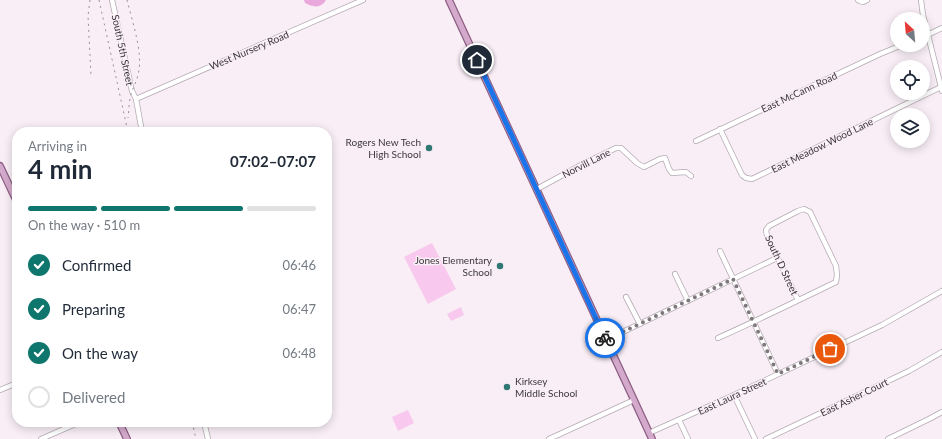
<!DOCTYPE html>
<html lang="en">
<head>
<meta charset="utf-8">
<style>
	body { margin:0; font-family:Lato,sans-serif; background:#f6f6f7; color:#1f2937; height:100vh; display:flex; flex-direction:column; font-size:15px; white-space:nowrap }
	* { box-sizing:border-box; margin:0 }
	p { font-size:13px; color:#747a83 }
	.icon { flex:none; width:22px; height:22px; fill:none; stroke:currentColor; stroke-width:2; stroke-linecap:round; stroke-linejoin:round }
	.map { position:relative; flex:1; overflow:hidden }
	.panel { position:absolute; left:12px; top:127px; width:320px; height:300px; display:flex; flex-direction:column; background:#fff; border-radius:16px; box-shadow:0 2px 10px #0003 }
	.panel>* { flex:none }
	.needle { width:26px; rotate:334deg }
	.controls { position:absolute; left:890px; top:12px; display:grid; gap:8px }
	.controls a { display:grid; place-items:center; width:40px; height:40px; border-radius:50%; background:#fff; box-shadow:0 2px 10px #0003; font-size:20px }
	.pin { position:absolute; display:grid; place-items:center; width:34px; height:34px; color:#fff; margin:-17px; border:2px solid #fff; border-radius:50%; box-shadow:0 1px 4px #0007 }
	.courier { position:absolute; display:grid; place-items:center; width:40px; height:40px; margin:-20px; border:3px solid #1a73e8; border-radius:50%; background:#fff; color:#222; box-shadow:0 1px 5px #0007 }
	.head em { font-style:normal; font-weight:700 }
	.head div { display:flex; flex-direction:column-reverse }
	.head { display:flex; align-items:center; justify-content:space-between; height:68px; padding:0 16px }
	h1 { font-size:26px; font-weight:700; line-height:30px }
	.bar { display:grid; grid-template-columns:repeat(4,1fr); gap:6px 4px; align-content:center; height:48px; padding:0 16px }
	.bar i { height:5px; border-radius:3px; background:#e0e1e3 }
	.bar .selected { background:#0f766e }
	.bar p { grid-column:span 4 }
	ol { padding:0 16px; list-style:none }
	li { display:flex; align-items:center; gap:12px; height:44px }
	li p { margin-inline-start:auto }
	li .icon { padding:4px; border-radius:50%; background:#0f766e; color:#fff; stroke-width:4 }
	li:last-child { color:#747a83 }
	li i { width:22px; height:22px; border:2px solid #e0e1e3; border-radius:50% }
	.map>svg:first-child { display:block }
</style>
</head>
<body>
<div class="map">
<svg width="942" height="439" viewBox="0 0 942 439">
	<rect width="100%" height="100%" fill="#f9eef6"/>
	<g fill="#f8c8ee">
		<path d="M432,243L456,289L428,304L404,257Z"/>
		<path d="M461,307L464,315L451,321L447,314Z"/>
		<path d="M408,410L414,423L398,431L392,417Z"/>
	</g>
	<path fill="#eaa9dd" d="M304,0H326C321,9 312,7 305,3Z"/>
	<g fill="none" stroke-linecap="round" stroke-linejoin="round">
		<g stroke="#b4aab1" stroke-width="6">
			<g id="minor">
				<path d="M112,0L132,91L136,99L142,132"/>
				<path d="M858,0L860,1L863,2L867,0"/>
				<path d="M921,0L923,15L942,91"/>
				<path d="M923,37L942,28"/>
				<path d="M136,99L363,0"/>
				<path d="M720,129L742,175L746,178L752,179L941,87"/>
				<path d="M696,141L880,54L902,45"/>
				<path d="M537,189L583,164L616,148H621L637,163L644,167L660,159L665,158L669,169L672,173L686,172L691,176"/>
				<path d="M720,251L778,374"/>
				<path d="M675,274L688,301"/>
				<path d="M626,297L640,324"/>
				<path d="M718,338C758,320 797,301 836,282L837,275L836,266L810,212L804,209L798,211L769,226L766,230L767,236L798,300"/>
				<path d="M606,340L777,258"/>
				<path d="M0,390L17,383"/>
				<path d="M734,395L755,439"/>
				<path d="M679,420L688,439"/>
				<path d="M204,422L208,439"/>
				<path d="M649,433L734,395L882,325L942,291"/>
				<path d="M41,439L80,422"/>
				<path d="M549,439L634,400"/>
				<path d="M766,439L909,371L942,352"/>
				<path d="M888,439L929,419L942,412"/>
			</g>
		</g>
		<g stroke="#8d5d83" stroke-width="8">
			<g id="major">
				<path d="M449,0L652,439"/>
				<path d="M0,166L17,202"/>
				<path d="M119,422L127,439"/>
			</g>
		</g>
		<use href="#minor" stroke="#fff" stroke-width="4.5"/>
		<use href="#major" stroke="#d4aacc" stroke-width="5.5"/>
		<g stroke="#979095" stroke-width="1" stroke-dasharray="2 4" stroke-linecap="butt">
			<path d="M90,0L88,16L91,76"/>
			<path d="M99,0L128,132"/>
			<path d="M127,0C132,21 142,49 139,70C138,77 135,84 132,91C129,99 129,109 128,118"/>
			<path d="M192,422L196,439"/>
		</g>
	</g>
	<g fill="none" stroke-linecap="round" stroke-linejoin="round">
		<path stroke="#7e787c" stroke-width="4" stroke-dasharray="0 7.2" d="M605,338L606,340L733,279L778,374L830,349"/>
		<path stroke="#1a73e8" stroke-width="5" d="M477,60L605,338"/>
	</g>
	<g fill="#2e7772" stroke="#f9eef6" stroke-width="1.5">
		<circle cx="429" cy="148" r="4"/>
		<circle cx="500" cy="266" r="4"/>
		<circle cx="507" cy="387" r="4"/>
	</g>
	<g text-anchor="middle" stroke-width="3" stroke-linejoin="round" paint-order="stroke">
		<g font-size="10" fill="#3c383b" stroke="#f9eef6">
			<text transform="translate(123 50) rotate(78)" y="4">South 5th Street</text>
			<text transform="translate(249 50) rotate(-23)" y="4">West Nursery Road</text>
			<text transform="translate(799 92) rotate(-25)" y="4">East McCann Road</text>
			<text transform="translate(822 145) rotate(-26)" y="4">East Meadow Wood Lane</text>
			<text transform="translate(586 163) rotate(-27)" y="4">Norvill Lane</text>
			<text transform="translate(782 265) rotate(65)" y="4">South D Street</text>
			<text transform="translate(732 396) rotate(-25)" y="4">East Laura Street</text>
			<text transform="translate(854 397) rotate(-26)" y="4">East Asher Court</text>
		</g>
		<g font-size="10" fill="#3c383b" stroke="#f9eef6" text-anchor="end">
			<text x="421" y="146">Rogers New Tech<tspan x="421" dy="12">High School</tspan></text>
			<text x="492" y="264">Jones Elementary<tspan x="492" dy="12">School</tspan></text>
			<text x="515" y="385" text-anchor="start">Kirksey<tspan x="515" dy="12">Middle School</tspan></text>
		</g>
	</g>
</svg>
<div class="controls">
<a><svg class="needle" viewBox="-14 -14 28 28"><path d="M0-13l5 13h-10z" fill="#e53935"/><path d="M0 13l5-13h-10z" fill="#747a83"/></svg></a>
<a><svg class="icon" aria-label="locate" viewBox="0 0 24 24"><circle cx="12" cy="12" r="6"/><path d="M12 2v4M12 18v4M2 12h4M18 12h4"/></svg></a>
<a><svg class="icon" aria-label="layers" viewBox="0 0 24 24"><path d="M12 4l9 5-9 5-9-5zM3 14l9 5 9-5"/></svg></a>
</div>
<div class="pin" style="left:830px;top:349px;background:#ea580c"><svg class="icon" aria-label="bag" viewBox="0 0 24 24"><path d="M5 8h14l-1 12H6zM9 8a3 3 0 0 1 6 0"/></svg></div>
<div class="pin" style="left:477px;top:60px;background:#1f2937"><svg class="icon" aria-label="home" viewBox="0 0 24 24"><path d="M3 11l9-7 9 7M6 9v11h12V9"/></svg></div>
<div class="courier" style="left:605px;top:338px"><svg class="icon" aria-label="bike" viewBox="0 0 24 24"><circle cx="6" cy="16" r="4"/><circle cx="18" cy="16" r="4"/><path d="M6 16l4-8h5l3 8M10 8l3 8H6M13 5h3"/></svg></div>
<section class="panel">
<div class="head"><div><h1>4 min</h1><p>Arriving in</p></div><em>07:02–07:07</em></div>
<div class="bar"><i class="selected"></i><i class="selected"></i><i class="selected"></i><i></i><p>On the way · 510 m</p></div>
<ol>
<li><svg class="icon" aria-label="check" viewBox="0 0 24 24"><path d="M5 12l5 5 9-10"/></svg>Confirmed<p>06:46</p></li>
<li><svg class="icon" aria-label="check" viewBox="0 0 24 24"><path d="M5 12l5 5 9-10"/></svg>Preparing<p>06:47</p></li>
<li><svg class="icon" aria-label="check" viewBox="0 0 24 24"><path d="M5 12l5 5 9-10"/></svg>On the way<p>06:48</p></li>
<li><i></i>Delivered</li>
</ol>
</section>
</div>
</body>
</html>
